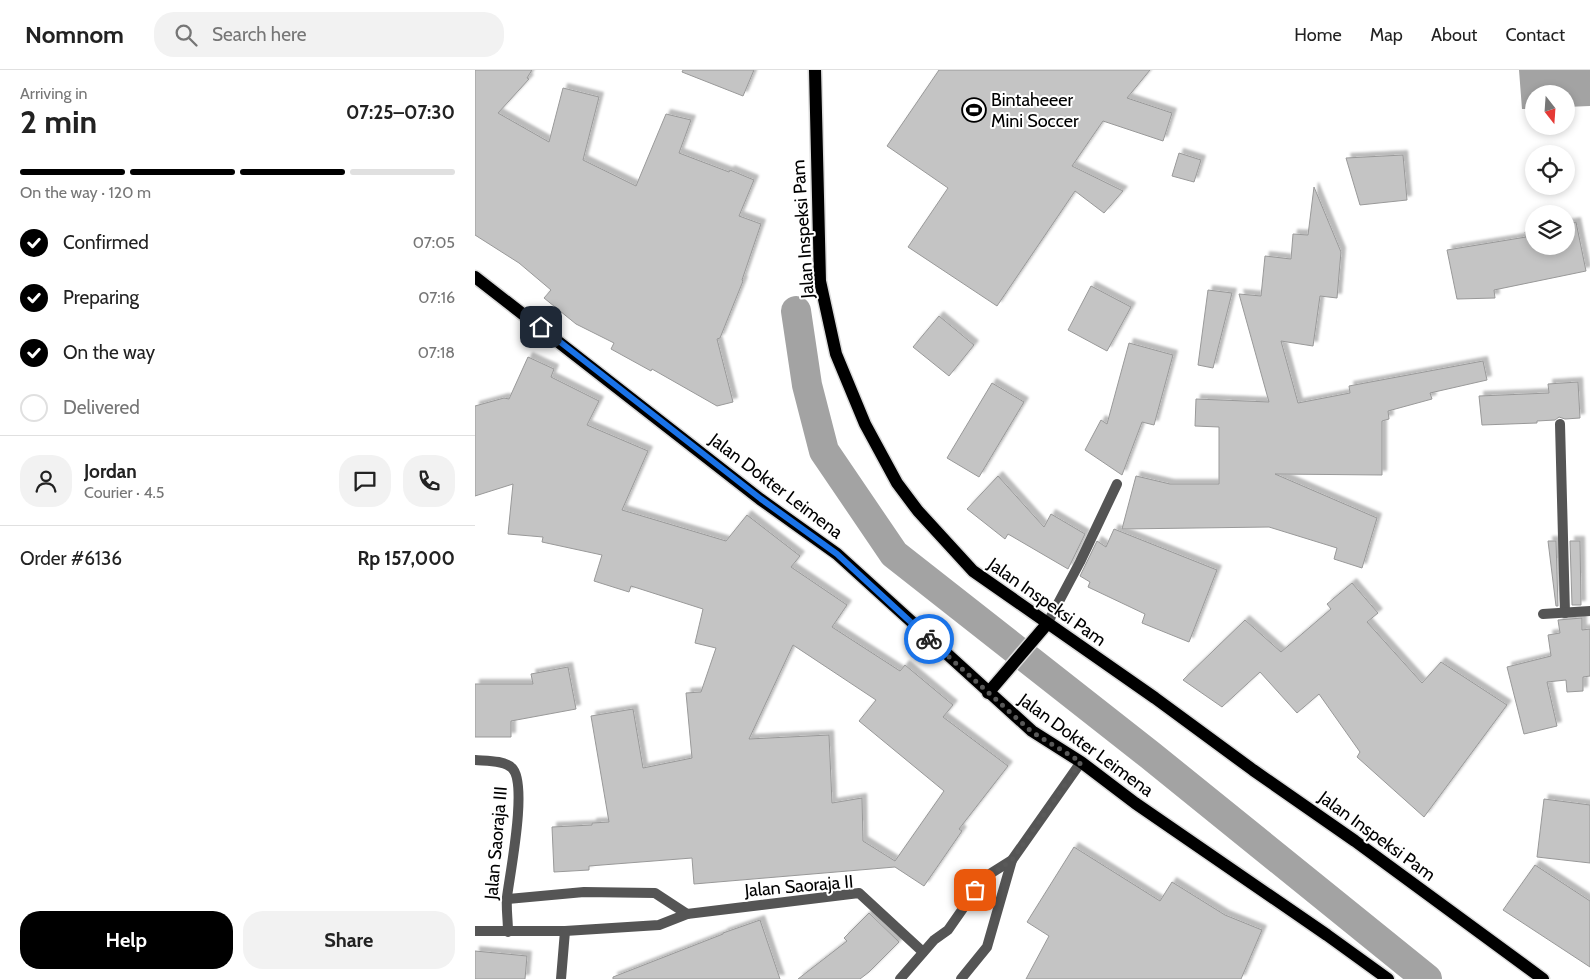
<!DOCTYPE html>
<html lang="en">
<head>
<meta charset="utf-8">
<style>
	body { margin:0; font-family:Cabin,sans-serif; background:#f2f2f2; color:#222; height:100vh; display:flex; flex-direction:column; font-size:19px; white-space:nowrap }
	* { box-sizing:border-box; margin:0 }
	p { font-size:16px; color:#767676 }
	.icon { flex:none; width:28px; height:28px; fill:none; stroke:currentColor; stroke-width:2; stroke-linecap:round; stroke-linejoin:round }
	.map { position:relative; flex:1; overflow:hidden }
	.details { display:flex; flex-direction:column; background:#fff; width:475px }
	.details>* { flex:none }
	.needle { width:32px; rotate:163deg }
	.tools { position:absolute; left:1050px; top:15px; display:grid; gap:10px }
	.tools a { display:grid; place-items:center; width:50px; height:50px; border-radius:50%; background:#fff; box-shadow:0 2px 8px #0003; font-size:25px }
	.pin { position:absolute; display:grid; place-items:center; width:42px; height:42px; color:#fff; margin:-21px; border-radius:10px; box-shadow:0 2px 8px #0006 }
	.courier { position:absolute; display:grid; place-items:center; width:50px; height:50px; margin:-25px; border:4px solid #1a73e8; border-radius:50%; background:#fff; color:#222; box-shadow:0 1px 6px #0007 }
	.overview em { font-style:normal; font-weight:800 }
	.overview div { display:flex; flex-direction:column-reverse }
	.overview { display:flex; align-items:center; justify-content:space-between; height:85px; padding:0 20px }
	h1 { font-size:32px; font-weight:800; line-height:38px }
	.bar { display:grid; grid-template-columns:repeat(4,1fr); gap:8px 5px; align-content:center; height:60px; padding:0 20px }
	.bar i { height:6px; border-radius:4px; background:#e0e0e0 }
	.bar .selected { background:#000 }
	.bar p { grid-column:span 4 }
	.line { display:flex; align-items:center; gap:12px; padding:0 20px; border-top:1px solid #e0e0e0 }
	.line div { flex:1 }
	.round { display:grid; place-items:center; flex:none; width:52px; height:52px; border-radius:20px; background:#f2f2f2 }
	ol { padding:0 20px; list-style:none }
	li { display:flex; align-items:center; gap:15px; height:55px }
	li p { margin-inline-start:auto }
	li .icon { padding:5px; border-radius:50%; background:#000; color:#fff; stroke-width:4 }
	li:last-child { color:#767676 }
	li i { width:28px; height:28px; border:2px solid #e0e0e0; border-radius:50% }
	.cta { display:flex; gap:10px; margin-top:auto; padding:10px 20px }
	.cta a { flex:1; height:58px; border-radius:20px; background:#000; color:#fff; font-size:20px; font-weight:800; line-height:58px; text-align:center }
	.cta a+a { background:#f2f2f2; color:#222 }
	header { display:flex; align-items:center; gap:30px; box-sizing:border-box; height:70px; padding:0 25px; background:#fff; border-bottom:1px solid #e0e0e0 }
	header strong { font-size:24px }
	nav { display:flex; gap:28px; margin-inline-start:auto; font-size:18px }
	.search { width:350px; height:45px; background:#f2f2f2; display:flex; align-items:center; gap:12px; box-sizing:border-box; padding:0 18px; border-radius:20px; color:#767676; font-size:19px }
	main { display:flex; flex:1; min-height:0 }
	.map>svg:first-child { display:block }
</style>
</head>
<body>
<header>
<strong>Nomnom</strong>
<div class="search"><svg class="icon" aria-label="search" viewBox="0 0 24 24"><circle cx="10" cy="10" r="6"/><path d="M15 15l6 6"/></svg>Search here</div>
<nav><a>Home</a><a>Map</a><a>About</a><a>Contact</a></nav>
</header>
<main>
<section class="details">
<div class="overview"><div><h1>2 min</h1><p>Arriving in</p></div><em>07:25–07:30</em></div>
<div class="bar"><i class="selected"></i><i class="selected"></i><i class="selected"></i><i></i><p>On the way · 120 m</p></div>
<ol>
<li><svg class="icon" aria-label="check" viewBox="0 0 24 24"><path d="M5 12l5 5 9-10"/></svg>Confirmed<p>07:05</p></li>
<li><svg class="icon" aria-label="check" viewBox="0 0 24 24"><path d="M5 12l5 5 9-10"/></svg>Preparing<p>07:16</p></li>
<li><svg class="icon" aria-label="check" viewBox="0 0 24 24"><path d="M5 12l5 5 9-10"/></svg>On the way<p>07:18</p></li>
<li><i></i>Delivered</li>
</ol>
<div class="line" style="height:90px"><a class="round"><svg class="icon" aria-label="person" viewBox="0 0 24 24"><circle cx="12" cy="8" r="4"/><path d="M4 21q1-7 8-7t8 7"/></svg></a><div><b>Jordan</b><p>Courier · 4.5</p></div><a class="round"><svg class="icon" aria-label="chat" viewBox="0 0 24 24"><path d="M4 5h16v11H9l-5 4z"/></svg></a><a class="round"><svg class="icon" aria-label="phone" viewBox="0 0 24 24"><path d="M5 4h4l2 5-3 2q2 4 5 5l2-3 5 2v4C11 20 4 13 5 4z"/></svg></a></div>
<div class="line" style="height:65px"><div>Order #6136</div><b>Rp 157,000</b></div>
<div class="cta"><a>Help</a><a>Share</a></div>
</section>
<div class="map">
<svg width="1115" height="909" viewBox="0 0 1115 909">
	<defs>
		<filter id="shadow"><feDropShadow dx="4.5" dy="-4.5" stdDeviation="1" flood-color="#0004"/></filter>
	</defs>
	<rect width="100%" height="100%" fill="#fff"/>
	<path fill="#a3a3a3" d="M1044,0H1115V36L1091,37V24H1059V39H1047Z"/>
	<g fill="none" stroke-linecap="round" stroke-linejoin="round">
		<path stroke="#a3a3a3" stroke-width="30" d="M321,241L332,315L349,381L419,484L675,685L952,909"/>
	</g>
	<g fill="#c4c4c4" stroke="#999" fill-rule="evenodd" filter="url(#shadow)">
		<path d="M0,0H57L52,8L54,9L23,43L74,72L88,18L124,27L108,90L161,116L191,44L216,50L204,83L254,102L255,100L279,110L264,146L286,154L267,210L268,211L245,268L242,269L258,332L242,336L177,299L176,301L136,279L139,273L101,254L69,228L76,220L44,193L0,165Z"/>
		<path d="M208,0H279L268,26L207,2Z"/>
		<path d="M464,0H675L652,28L697,43L688,71L628,51L597,96L648,121L629,143L600,121L522,236L433,177L473,118L412,76Z"/>
		<path d="M704,83L726,90L719,112L697,106Z"/>
		<path d="M928,85L932,130L885,135L871,88Z"/>
		<path d="M839,117L866,182L865,193L862,228L845,226L838,276L806,271L823,333L875,323L874,316L1008,291L1012,310L955,323L957,329L913,341L914,349L907,351V405L800,404L902,448L887,498L859,489L862,478L794,457L647,459L661,406L695,414H744V357L720,356L721,329L794,332L764,224L786,226L790,186L816,189L818,164L833,165Z"/>
		<path d="M1101,152L1111,201L1019,220L1020,228L982,229L972,180L1051,167L1050,162L1059,161V176H1091V154Z"/>
		<path d="M616,216L656,237L632,281L593,260Z"/>
		<path d="M733,220L757,223L738,298L723,295Z"/>
		<path d="M464,246L499,275L474,306L438,277Z"/>
		<path d="M654,273L698,285L679,355L667,352L647,405L610,380L626,350L632,354Z"/>
		<path d="M53,287L79,299L76,307L124,331L112,355L173,381L147,440L251,471L272,445L325,486L316,497L372,535L357,557L425,601L430,595L478,635L468,647L533,696L484,759L487,761L449,816L420,797L219,814L217,788L114,796V800L79,802L77,757L117,755V753L134,752L116,646L158,639L168,698L217,688L211,623L226,622L241,578L220,573L228,539L156,516L154,522L119,511L127,485L67,472L68,467L33,464L38,414L0,426V336L29,328L34,329ZM318,575L401,630L384,651L469,721L420,791L388,771L387,728L357,733L354,665L274,669Z"/>
		<path d="M1103,312L1105,348L1090,349L1084,347L1080,350L1062,351V353L1007,355L1004,326L1074,323L1073,314Z"/>
		<path d="M517,313L549,332L504,407L472,388Z"/>
		<path d="M523,406L569,457L576,444L610,464L593,499L533,464L530,469L492,439Z"/>
		<path d="M639,459L742,500L714,572L667,553L670,544L613,517L615,512L605,506L622,471L631,477Z"/>
		<path d="M1073,471H1081L1083,536H1081Z"/>
		<path d="M1095,471H1105L1106,535H1097Z"/>
		<path d="M877,513L903,543L892,552L947,613L966,592L1032,635L949,747L882,687L885,682L844,624L822,643L785,602L747,637L708,610L770,550L806,582L856,539L852,534Z"/>
		<path d="M1107,548V560L1115,559V606L1108,607V621L1092,622L1091,610L1072,612L1082,656L1049,664L1032,597L1076,586L1073,565L1085,563L1083,550Z"/>
		<path d="M93,597L101,639L36,651V667H0V614H58L56,604Z"/>
		<path d="M1069,729L1115,735V793L1062,787Z"/>
		<path d="M599,777L685,831L697,812L750,845L787,860L766,909H551L574,866L552,852Z"/>
		<path d="M1060,795L1115,831V897L1028,840Z"/>
		<path d="M394,843L424,872L394,902L385,909H323L372,871L369,868Z"/>
		<path d="M285,850L305,909H138V907L248,864V863Z"/>
		<path d="M0,881L52,886L50,909H0Z"/>
	</g>
	<g fill="none" stroke-linecap="round" stroke-linejoin="round">
		<g stroke="#dbdbdb" stroke-width="15">
			<g id="primary">
				<path d="M340,0L345,211L361,284L390,354L422,413L443,441L498,501L680,628L778,700L880,771L1068,909"/>
				<path d="M0,207L285,429L362,484L557,661L606,692L660,733L852,865L913,909"/>
				<path d="M513,623L572,554"/>
			</g>
		</g>
		<g stroke="#555" stroke-width="10">
			<path d="M1085,354L1090,543"/>
			<path d="M1068,544L1115,541"/>
			<path d="M572,554L605,492L642,414"/>
			<path d="M0,690C11,691 29,690 37,698C53,713 35,803 32,827C31,838 33,850 33,862"/>
			<path d="M32,829L109,822L180,823L212,844"/>
			<path d="M0,861H90L184,855L212,844L384,823L448,882"/>
			<path d="M86,909L90,861"/>
			<path d="M425,909L459,870L473,860L510,807L537,790L606,692"/>
			<path d="M486,909L512,877L537,790"/>
		</g>
		<use href="#primary" stroke="#000" stroke-width="12"/>
	</g>
	<g fill="none" stroke-linecap="round" stroke-linejoin="round">
		<path stroke="#595959" stroke-width="5" stroke-dasharray="0 9" d="M454,569L557,662L606,692L537,790L510,808L500,820"/>
		<path stroke="#1a73e8" stroke-width="6" d="M66,257L286,429L362,484L454,569"/>
	</g>
	<defs>
		<g id="stadium-ring" transform="scale(1.25)"><circle r="9.5" fill="#fff" stroke="#000" stroke-width="1.5"/><path d="M0-5a6.5 5 0 1 0 0 10a6.5 5 0 1 0 0-10ZM-3.5-1.8h7v3.6h-7Z" fill="#000"/></g>
	</defs>
	<g fill-rule="evenodd">
		<use href="#stadium-ring" x="499" y="40"/>
	</g>
	<g text-anchor="middle" stroke-width="4" stroke-linejoin="round" paint-order="stroke">
		<g font-size="18" fill="#000" stroke="#fff" text-anchor="start">
			<text x="516" y="36">Bintaheeer<tspan x="516" dy="21">Mini Soccer</tspan></text>
		</g>
		<g font-size="18" fill="#000" stroke="#fff">
			<text transform="translate(328 159) rotate(-94)" y="6">Jalan Inspeksi Pam</text>
			<text transform="translate(301 416) rotate(37)" y="6">Jalan Dokter Leimena</text>
			<text transform="translate(572 532) rotate(35)" y="6">Jalan Inspeksi Pam</text>
			<text transform="translate(611 675) rotate(36)" y="6">Jalan Dokter Leimena</text>
			<text transform="translate(902 766) rotate(36)" y="6">Jalan Inspeksi Pam</text>
			<text transform="translate(21 773) rotate(-85)" y="6">Jalan Saoraja III</text>
			<text transform="translate(324 816) rotate(-5)" y="6">Jalan Saoraja II</text>
		</g>
	</g>
</svg>
<div class="tools">
<a><svg class="needle" viewBox="-14 -14 28 28"><path d="M0-13l5 13h-10z" fill="#e53935"/><path d="M0 13l5-13h-10z" fill="#767676"/></svg></a>
<a><svg class="icon" aria-label="locate" viewBox="0 0 24 24"><circle cx="12" cy="12" r="6"/><path d="M12 2v4M12 18v4M2 12h4M18 12h4"/></svg></a>
<a><svg class="icon" aria-label="layers" viewBox="0 0 24 24"><path d="M12 4l9 5-9 5-9-5zM3 14l9 5 9-5"/></svg></a>
</div>
<div class="pin" style="left:500px;top:820px;background:#ea580c"><svg class="icon" aria-label="bag" viewBox="0 0 24 24"><path d="M5 8h14l-1 12H6zM9 8a3 3 0 0 1 6 0"/></svg></div>
<div class="pin" style="left:66px;top:257px;background:#1f2937"><svg class="icon" aria-label="home" viewBox="0 0 24 24"><path d="M3 11l9-7 9 7M6 9v11h12V9"/></svg></div>
<div class="courier" style="left:454px;top:569px"><svg class="icon" aria-label="bike" viewBox="0 0 24 24"><circle cx="6" cy="16" r="4"/><circle cx="18" cy="16" r="4"/><path d="M6 16l4-8h5l3 8M10 8l3 8H6M13 5h3"/></svg></div>
</div>
</main>
</body>
</html>
